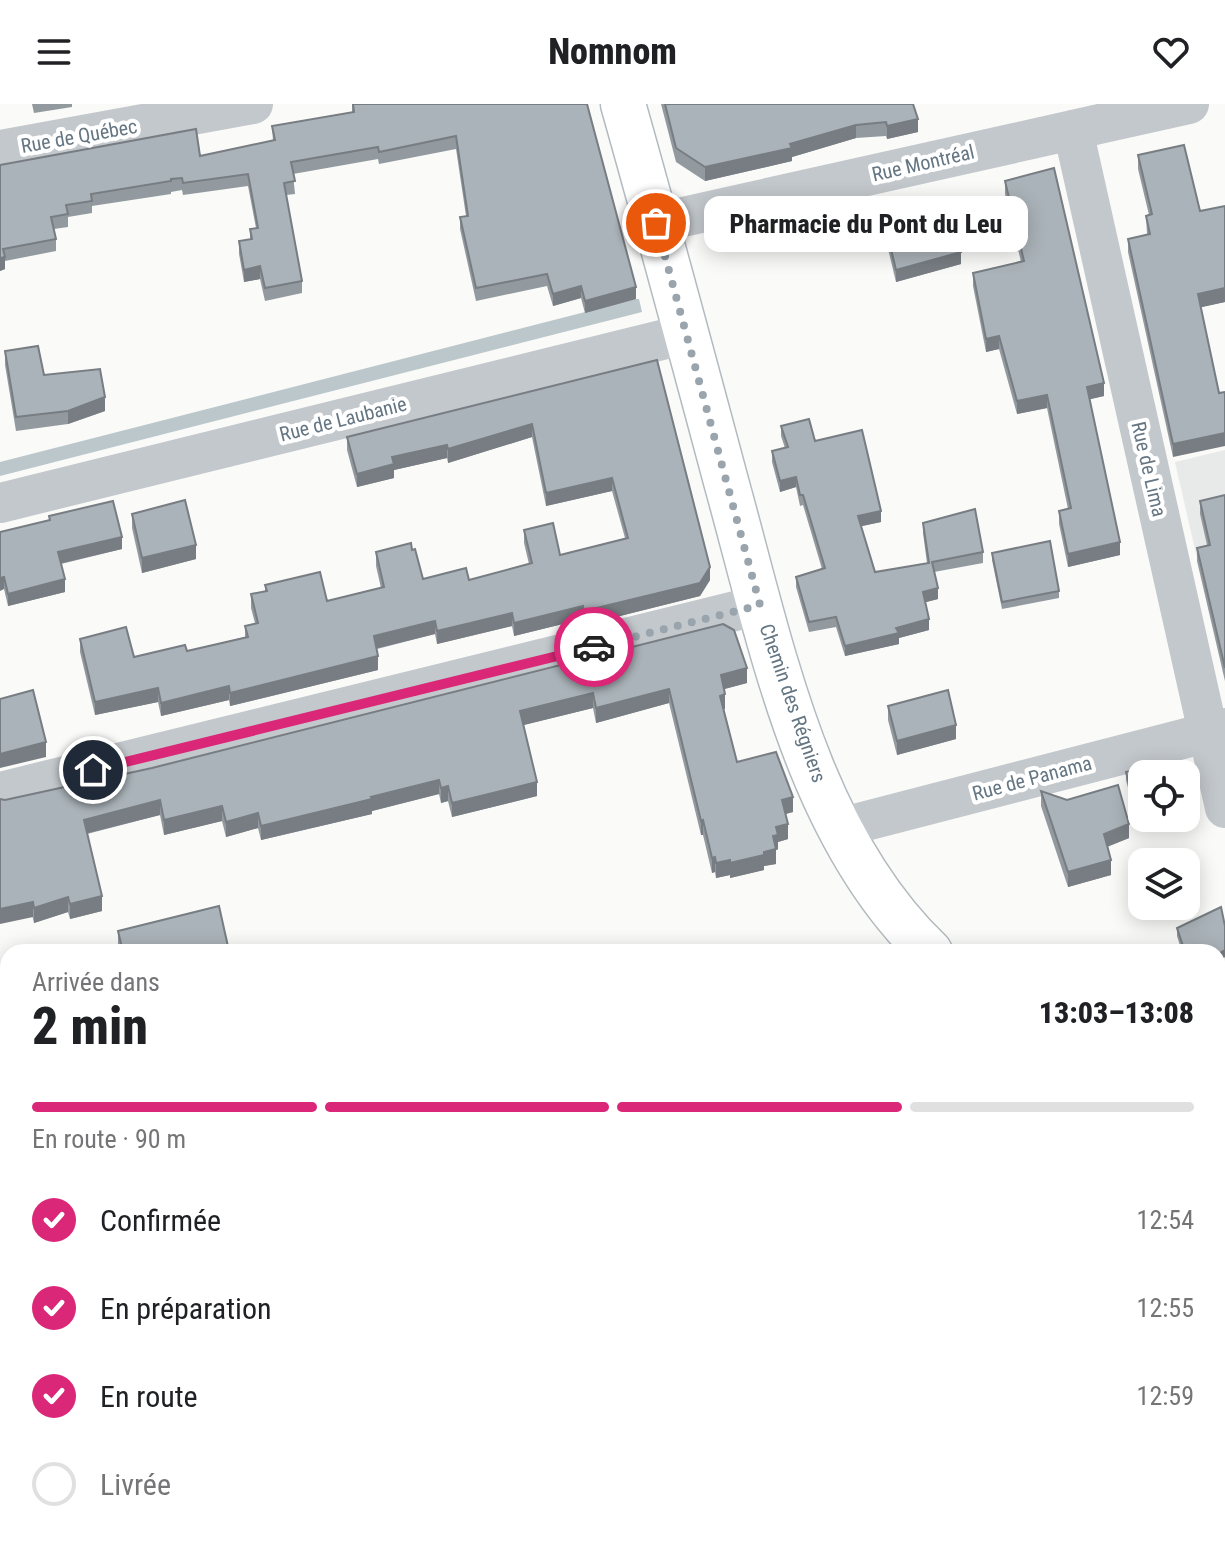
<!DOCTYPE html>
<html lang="fr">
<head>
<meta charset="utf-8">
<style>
	body { margin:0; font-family:"Roboto Condensed",sans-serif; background:#f2f2f2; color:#202124; height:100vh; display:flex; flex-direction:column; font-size:30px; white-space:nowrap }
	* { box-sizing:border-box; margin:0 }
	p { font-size:26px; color:#757577 }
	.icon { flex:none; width:44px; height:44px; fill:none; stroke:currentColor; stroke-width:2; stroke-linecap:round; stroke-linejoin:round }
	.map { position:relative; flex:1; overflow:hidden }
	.side { position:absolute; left:0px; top:840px; width:1226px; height:602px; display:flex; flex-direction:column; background:#fff; border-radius:24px 24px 0 0; box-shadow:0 4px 20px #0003 }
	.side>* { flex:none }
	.controls { position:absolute; left:1128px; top:656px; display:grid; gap:16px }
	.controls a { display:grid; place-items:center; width:72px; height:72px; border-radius:16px; background:#fff; box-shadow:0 4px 20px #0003; font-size:40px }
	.pin { position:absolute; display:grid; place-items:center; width:68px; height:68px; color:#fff; margin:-34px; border:4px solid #fff; border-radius:50%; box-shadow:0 2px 8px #0007 }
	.courier { position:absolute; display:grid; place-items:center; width:80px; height:80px; margin:-40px; border:6px solid #db2777; border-radius:50%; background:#fff; color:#222; box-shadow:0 2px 10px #0007 }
	.bubble { position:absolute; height:56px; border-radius:16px; background:#fff; box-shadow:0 4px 20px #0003; font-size:26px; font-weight:800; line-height:56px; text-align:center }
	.headline em { font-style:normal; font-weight:800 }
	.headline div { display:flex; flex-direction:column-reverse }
	.headline { display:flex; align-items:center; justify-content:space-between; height:136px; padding:0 32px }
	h1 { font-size:52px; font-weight:800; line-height:60px }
	.bar { display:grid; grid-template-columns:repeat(4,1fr); gap:12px 8px; align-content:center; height:96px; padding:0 32px }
	.bar i { height:10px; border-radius:6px; background:#e0e0e0 }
	.bar .selected { background:#db2777 }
	.bar p { grid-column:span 4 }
	ol { padding:0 32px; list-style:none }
	li { display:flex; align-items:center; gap:24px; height:88px }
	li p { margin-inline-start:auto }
	li .icon { padding:8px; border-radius:50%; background:#db2777; color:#fff; stroke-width:4 }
	li:last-child { color:#757577 }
	li i { width:44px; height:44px; border:4px solid #e0e0e0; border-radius:50% }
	header { display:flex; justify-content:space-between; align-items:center; height:104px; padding:0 32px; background:#fff; font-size:36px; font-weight:800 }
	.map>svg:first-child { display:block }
</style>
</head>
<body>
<header><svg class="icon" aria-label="menu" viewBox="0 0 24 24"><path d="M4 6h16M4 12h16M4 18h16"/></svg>Nomnom<svg class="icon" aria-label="heart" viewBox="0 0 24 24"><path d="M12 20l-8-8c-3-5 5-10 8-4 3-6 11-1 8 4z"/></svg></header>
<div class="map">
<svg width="1225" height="1441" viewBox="0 0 1225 1441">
	<rect width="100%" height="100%" fill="#fafaf8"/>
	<path fill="#e8e9e9" d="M1225,346V577L1175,358Z"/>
	<path fill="#dadfd7" d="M700,1434H830L833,1441H699Z"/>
	<path fill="#bbc7cb" d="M636,195H639L642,208L0,372V358Z"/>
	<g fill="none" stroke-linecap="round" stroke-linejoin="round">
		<g stroke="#b3babf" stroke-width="47">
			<g id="secondary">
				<path d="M623,0C659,127 693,254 727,381C771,539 807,731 930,848"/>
				<path d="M1218,1037L1225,1042"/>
			</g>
		</g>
		<g stroke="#c3c8cc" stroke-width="40">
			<path d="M1073,26L1225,704"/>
			<path d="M0,46L253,0"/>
			<path d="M656,119L1189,0"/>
			<path d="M0,399L686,230"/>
			<path d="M0,688L760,501"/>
			<path d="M839,724L1225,624"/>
		</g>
		<use href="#secondary" stroke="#fff" stroke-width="44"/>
	</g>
	<g fill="#929a9f">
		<path d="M32,0H72V3L34,9Z"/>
		<path d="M352,0H587L636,195L585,209L581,194L553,202L547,182L476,197L460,125V113L466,112L456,45L379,60L378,55L293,70L295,90L286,91L302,177V189L265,197L260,175L244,178L239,150V137L250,135V125L256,124L248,82L183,91L182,86L171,88V90L92,102V109L68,113V123L54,125L56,135V147L5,157V165L0,167V61L200,52L273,37L272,22L352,8Z"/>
		<path d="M661,0H913L918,28L887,35L886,32L856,34L792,53V57L705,77L676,58Z"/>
		<path d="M1138,51L1200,107L1225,198L1201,203L1173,353L1128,148V135L1147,130L1146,112L1149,111L1138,65Z"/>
		<path d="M1005,77L1104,292L1090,295L1120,451L1068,463L1059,420V407L1068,405L1047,304L1017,310L999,245L986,248L973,182V169L1021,158L1005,90Z"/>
		<path d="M883,112L961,160L896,178L883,124Z"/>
		<path d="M5,247L44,271L105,307L68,320L16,327L5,261Z"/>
		<path d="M657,256L710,476L700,492L584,521L583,515L514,532L512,522L437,540L435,530L377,545L378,566L230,602L229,596L161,612L158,598L95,611L80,548V535L134,553L187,547L245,533V522L255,519L251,504V490L265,487V481L327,497L381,484L376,462V448L412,446L423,475L469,476L529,460L524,439V426L560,451L625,434L612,387L546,402L532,333L448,359L447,354L394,366V374L357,383L347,346V333Z"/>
		<path d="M781,322L815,337L881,418L861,422L875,468L927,459L923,429V419L983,448V459L934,468L938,495L925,498L929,526L899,534V540L845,552L836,523L809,528L796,483V473L822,465L803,401L800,402L796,383L780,388L772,358V347L785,344L781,332Z"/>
		<path d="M1225,391V577L1197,457V444L1207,441L1200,410V397Z"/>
		<path d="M132,410L196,455L142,469L132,424Z"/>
		<path d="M49,412L122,445L61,460L65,488L8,502L4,485L0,428L49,416Z"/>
		<path d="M992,449L1059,487V494L1002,505L992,456Z"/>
		<path d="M723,520L747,579L724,585L725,605H724L737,658L793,708L785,710L788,735L778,738V745L776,746V760L764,762V766L730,774V771L716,774L715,768L712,769L703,731H701L669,599L596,619L593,604L523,621L537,692L452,713L448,697L441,699L439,690L372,707V710L261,736L258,724L226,733L222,717L164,731L160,711L87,730L102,807L70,815L68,808L34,819L5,696L152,664Z"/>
		<path d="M888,602L956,635L897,651L888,616Z"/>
		<path d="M1158,660L1136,715L1126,676V668Z"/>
		<path d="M1041,687L1129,734L1107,743L1111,771L1068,783L1041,702Z"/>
		<path d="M1225,822V853L1218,857V848H1182L1177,832V824Z"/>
		<path d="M118,827L229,848H120L118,842Z"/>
		<path d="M879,1434H923L926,1441H883Z"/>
	</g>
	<g fill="#777d82">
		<path d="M918,15V28L887,35V22Z"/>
		<path d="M856,21V34L792,53V57L705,77V63Z"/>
		<path d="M961,148V160L896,178V166Z"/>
		<path d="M5,153V165L0,167V154Z"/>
		<path d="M260,162V175L244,178V166Z"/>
		<path d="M581,182V194L553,202V190Z"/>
		<path d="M636,183V195L585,209V197Z"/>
		<path d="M1225,184V198L1198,204V190Z"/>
		<path d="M999,232V245L986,248V235Z"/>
		<path d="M1104,279V292L1087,296V283Z"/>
		<path d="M1047,291V304L1017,310V297Z"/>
		<path d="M105,293V307L68,320V307Z"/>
		<path d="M532,320V333L448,359V345Z"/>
		<path d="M1225,329V342L1173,353V340Z"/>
		<path d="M447,341V354L394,366V374L357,383V370L392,353Z"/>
		<path d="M796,373V383L780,388V377Z"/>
		<path d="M612,374V387L546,402V389Z"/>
		<path d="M881,407V418L858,423V412Z"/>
		<path d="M122,433V445L58,460V448Z"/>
		<path d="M1120,438V451L1068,463V450Z"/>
		<path d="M196,441V455L142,469V454Z"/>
		<path d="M710,463V476L700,492L584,521V507Z"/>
		<path d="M4,473V485L0,487V474Z"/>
		<path d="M65,475V488L8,502V490Z"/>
		<path d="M938,484V495L923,499V488Z"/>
		<path d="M583,502V515L514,532V519Z"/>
		<path d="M512,509V522L437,540V527Z"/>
		<path d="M929,515V526L899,534V540L845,552V542L896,524Z"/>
		<path d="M435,517V530L374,545V532Z"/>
		<path d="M378,552V566L230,602V589Z"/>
		<path d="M747,564V579L721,586V571Z"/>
		<path d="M229,582V596L161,612V599Z"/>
		<path d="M158,584V598L95,611V598Z"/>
		<path d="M669,585V599L596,619V604Z"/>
		<path d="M593,589V604L520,622V607Z"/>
		<path d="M725,590V605L720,607V592Z"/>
		<path d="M956,621V635L897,651V637Z"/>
		<path d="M46,638V653L0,664V650Z"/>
		<path d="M439,676V690L372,707V710L261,736V722Z"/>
		<path d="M537,678V692L452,713V699Z"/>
		<path d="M448,682V697L441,699V684Z"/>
		<path d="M793,693V708L782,711V696Z"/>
		<path d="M160,696V711L84,730V716Z"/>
		<path d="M222,702V717L164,731V716Z"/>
		<path d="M1142,707V714L1136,715V708Z"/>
		<path d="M258,709V724L226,733V718Z"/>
		<path d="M703,716V731H701V717Z"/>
		<path d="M788,720V735L778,738V745L776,746V760L764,762V766L730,774V759L764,748L773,732L776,723Z"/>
		<path d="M1129,720V734L1104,744V730Z"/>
		<path d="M715,753V768L712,769V754Z"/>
		<path d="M730,756V771L716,774V759Z"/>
		<path d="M1111,756V771L1068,783V768Z"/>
		<path d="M102,792V807L70,815V800Z"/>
		<path d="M68,793V808L34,819V804Z"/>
		<path d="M33,798V813L0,820V805Z"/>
		<path d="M1225,846V853L1218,857V850Z"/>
		<path d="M1225,962V976L1218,980V966Z"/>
		<path d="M1225,1232V1244L1218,1247V1235Z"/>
	</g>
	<g fill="#aab3b9" stroke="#777d82" stroke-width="2">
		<path d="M353,0H587L636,183L585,197L581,182L553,190L547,170L476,184L460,113L468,112L456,32L379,48L378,43L291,58L295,77L284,79L302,177L265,184L260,162L244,166L239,137L252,135L250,125L258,124L248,70L183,79L182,74L171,75V77L91,90L92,97L66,101L68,110L51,113L56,135L3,145L5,153L0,154V61L196,25L200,52L275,36L272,22L354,8Z"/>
		<path d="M665,0H913L918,15L887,22L886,18L856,21L790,40L792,44L705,63L676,44Z"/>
		<path d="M1184,41L1200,107L1225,102V184L1198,190L1219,289L1225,288V329L1173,340L1128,135L1150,130L1146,112L1152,110L1138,51Z"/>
		<path d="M1054,64L1104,279L1087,283L1120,438L1068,450L1059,407L1071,404L1047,291L1017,297L999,232L986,235L973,169L1024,157L1005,77Z"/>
		<path d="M947,94L961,148L896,166L883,112Z"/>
		<path d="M38,242L44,271L100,265L105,293L68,307L16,313L5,247Z"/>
		<path d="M657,256L710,463L700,479L584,507L583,502L514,519L512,509L437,527L435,517L374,532L378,552L230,589L229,582L161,599L158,584L95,598L80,535L126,523L134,553L185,541L187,547L248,533L245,522L258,519L251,490L267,487L265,481L320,468L327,497L384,483L376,448L411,439L412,446L415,445L423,475L466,464L469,476L532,459L524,426L553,419L560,451L628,434L612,374L546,389L532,320L448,345L447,341L392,353L394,360L357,370L347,333Z"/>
		<path d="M809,315L815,337L862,326L881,407L858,412L875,468L929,459L923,419L975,405L983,448L932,458L938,484L923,488L929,515L896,524L899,529L845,542L836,513L809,518L796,473L825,464L803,391H800L796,373L780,377L772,347L788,343L781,322Z"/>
		<path d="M1225,391V564L1197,444L1210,441L1200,397Z"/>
		<path d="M185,396L196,441L142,454L132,410Z"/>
		<path d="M113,397L122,433L58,448L65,475L8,490L4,473L0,474V428L50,416L49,412Z"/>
		<path d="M1050,437L1059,487L1002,498L992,449Z"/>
		<path d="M723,520L734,526L747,564L721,571L725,590L720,592L737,658L776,648L793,693L782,696L788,720L776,723L778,731L773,732L776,745L764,748V751L730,759V756L716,759L715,753L712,754L703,716L701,717L669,585L596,604L593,589L520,607L537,678L452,699L448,682L441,684L439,676L371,693L372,695L261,722L258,709L226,718L222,702L164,716L160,696L84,716L102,792L70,800L68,793L34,804L33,798L0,805V695L5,696L152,664Z"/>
		<path d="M33,586L46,638L0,650V595Z"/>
		<path d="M948,586L956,621L897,637L888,602Z"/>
		<path d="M1158,660L1160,670H1142V707L1136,708L1126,668Z"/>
		<path d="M1118,681L1129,720L1104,730L1111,756L1068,768L1041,687L1067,696Z"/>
		<path d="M219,802L229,847L123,848L118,827Z"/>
		<path d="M1221,803L1225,822V846L1218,850V848H1185L1177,824Z"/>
		<path d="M1225,905V962L1218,966V909Z"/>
		<path d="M0,1088L8,1089V1434H674L673,1441H0Z"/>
		<path d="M1225,1145V1232L1218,1235V1149Z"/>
		<path d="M886,1434H923L926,1440L924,1441H889Z"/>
	</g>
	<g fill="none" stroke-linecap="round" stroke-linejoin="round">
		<path stroke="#99a4ac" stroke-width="8" stroke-dasharray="0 14.4" d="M594,543L760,501L656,119"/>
		<path stroke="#db2777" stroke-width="10" d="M93,666L594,543"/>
	</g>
	<g text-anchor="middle" stroke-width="8" stroke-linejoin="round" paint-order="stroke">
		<g font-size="20" fill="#657683" stroke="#fff">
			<text transform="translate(79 32) rotate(-10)" y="7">Rue de Québec</text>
			<text transform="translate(923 59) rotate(-13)" y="7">Rue Montréal</text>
			<text transform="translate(343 315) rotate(-14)" y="7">Rue de Laubanie</text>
			<text transform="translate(1149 365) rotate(77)" y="7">Rue de Lima</text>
			<text transform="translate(793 599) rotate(71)" y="7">Chemin des Régniers</text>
			<text transform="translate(1032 674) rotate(-15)" y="7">Rue de Panama</text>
		</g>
	</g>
</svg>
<div class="controls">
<a><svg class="icon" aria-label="locate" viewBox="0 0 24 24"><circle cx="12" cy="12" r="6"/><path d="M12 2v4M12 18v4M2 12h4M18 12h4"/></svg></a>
<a><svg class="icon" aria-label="layers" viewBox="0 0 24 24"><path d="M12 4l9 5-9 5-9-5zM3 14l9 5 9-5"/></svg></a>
</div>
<div class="pin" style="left:656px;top:119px;background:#ea580c"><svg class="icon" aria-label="bag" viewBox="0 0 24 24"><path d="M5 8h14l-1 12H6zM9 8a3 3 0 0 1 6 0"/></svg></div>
<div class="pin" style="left:93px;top:666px;background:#1f2937"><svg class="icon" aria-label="home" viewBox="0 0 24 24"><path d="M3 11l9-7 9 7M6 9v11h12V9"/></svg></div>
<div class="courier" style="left:594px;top:543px"><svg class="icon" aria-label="car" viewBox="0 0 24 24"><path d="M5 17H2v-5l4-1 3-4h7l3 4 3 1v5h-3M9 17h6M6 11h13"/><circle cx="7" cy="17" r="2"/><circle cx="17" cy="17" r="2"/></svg></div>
<div class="bubble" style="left:704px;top:92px;width:324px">Pharmacie du Pont du Leu</div>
<section class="side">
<div class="headline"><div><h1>2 min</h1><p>Arrivée dans</p></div><em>13:03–13:08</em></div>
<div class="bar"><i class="selected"></i><i class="selected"></i><i class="selected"></i><i></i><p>En route · 90 m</p></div>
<ol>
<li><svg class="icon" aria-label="check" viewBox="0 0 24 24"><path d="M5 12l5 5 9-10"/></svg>Confirmée<p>12:54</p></li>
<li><svg class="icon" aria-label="check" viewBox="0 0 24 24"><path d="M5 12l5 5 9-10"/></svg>En préparation<p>12:55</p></li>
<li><svg class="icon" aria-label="check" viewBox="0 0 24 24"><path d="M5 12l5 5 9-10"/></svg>En route<p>12:59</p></li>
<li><i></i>Livrée</li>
</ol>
</section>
</div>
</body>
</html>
